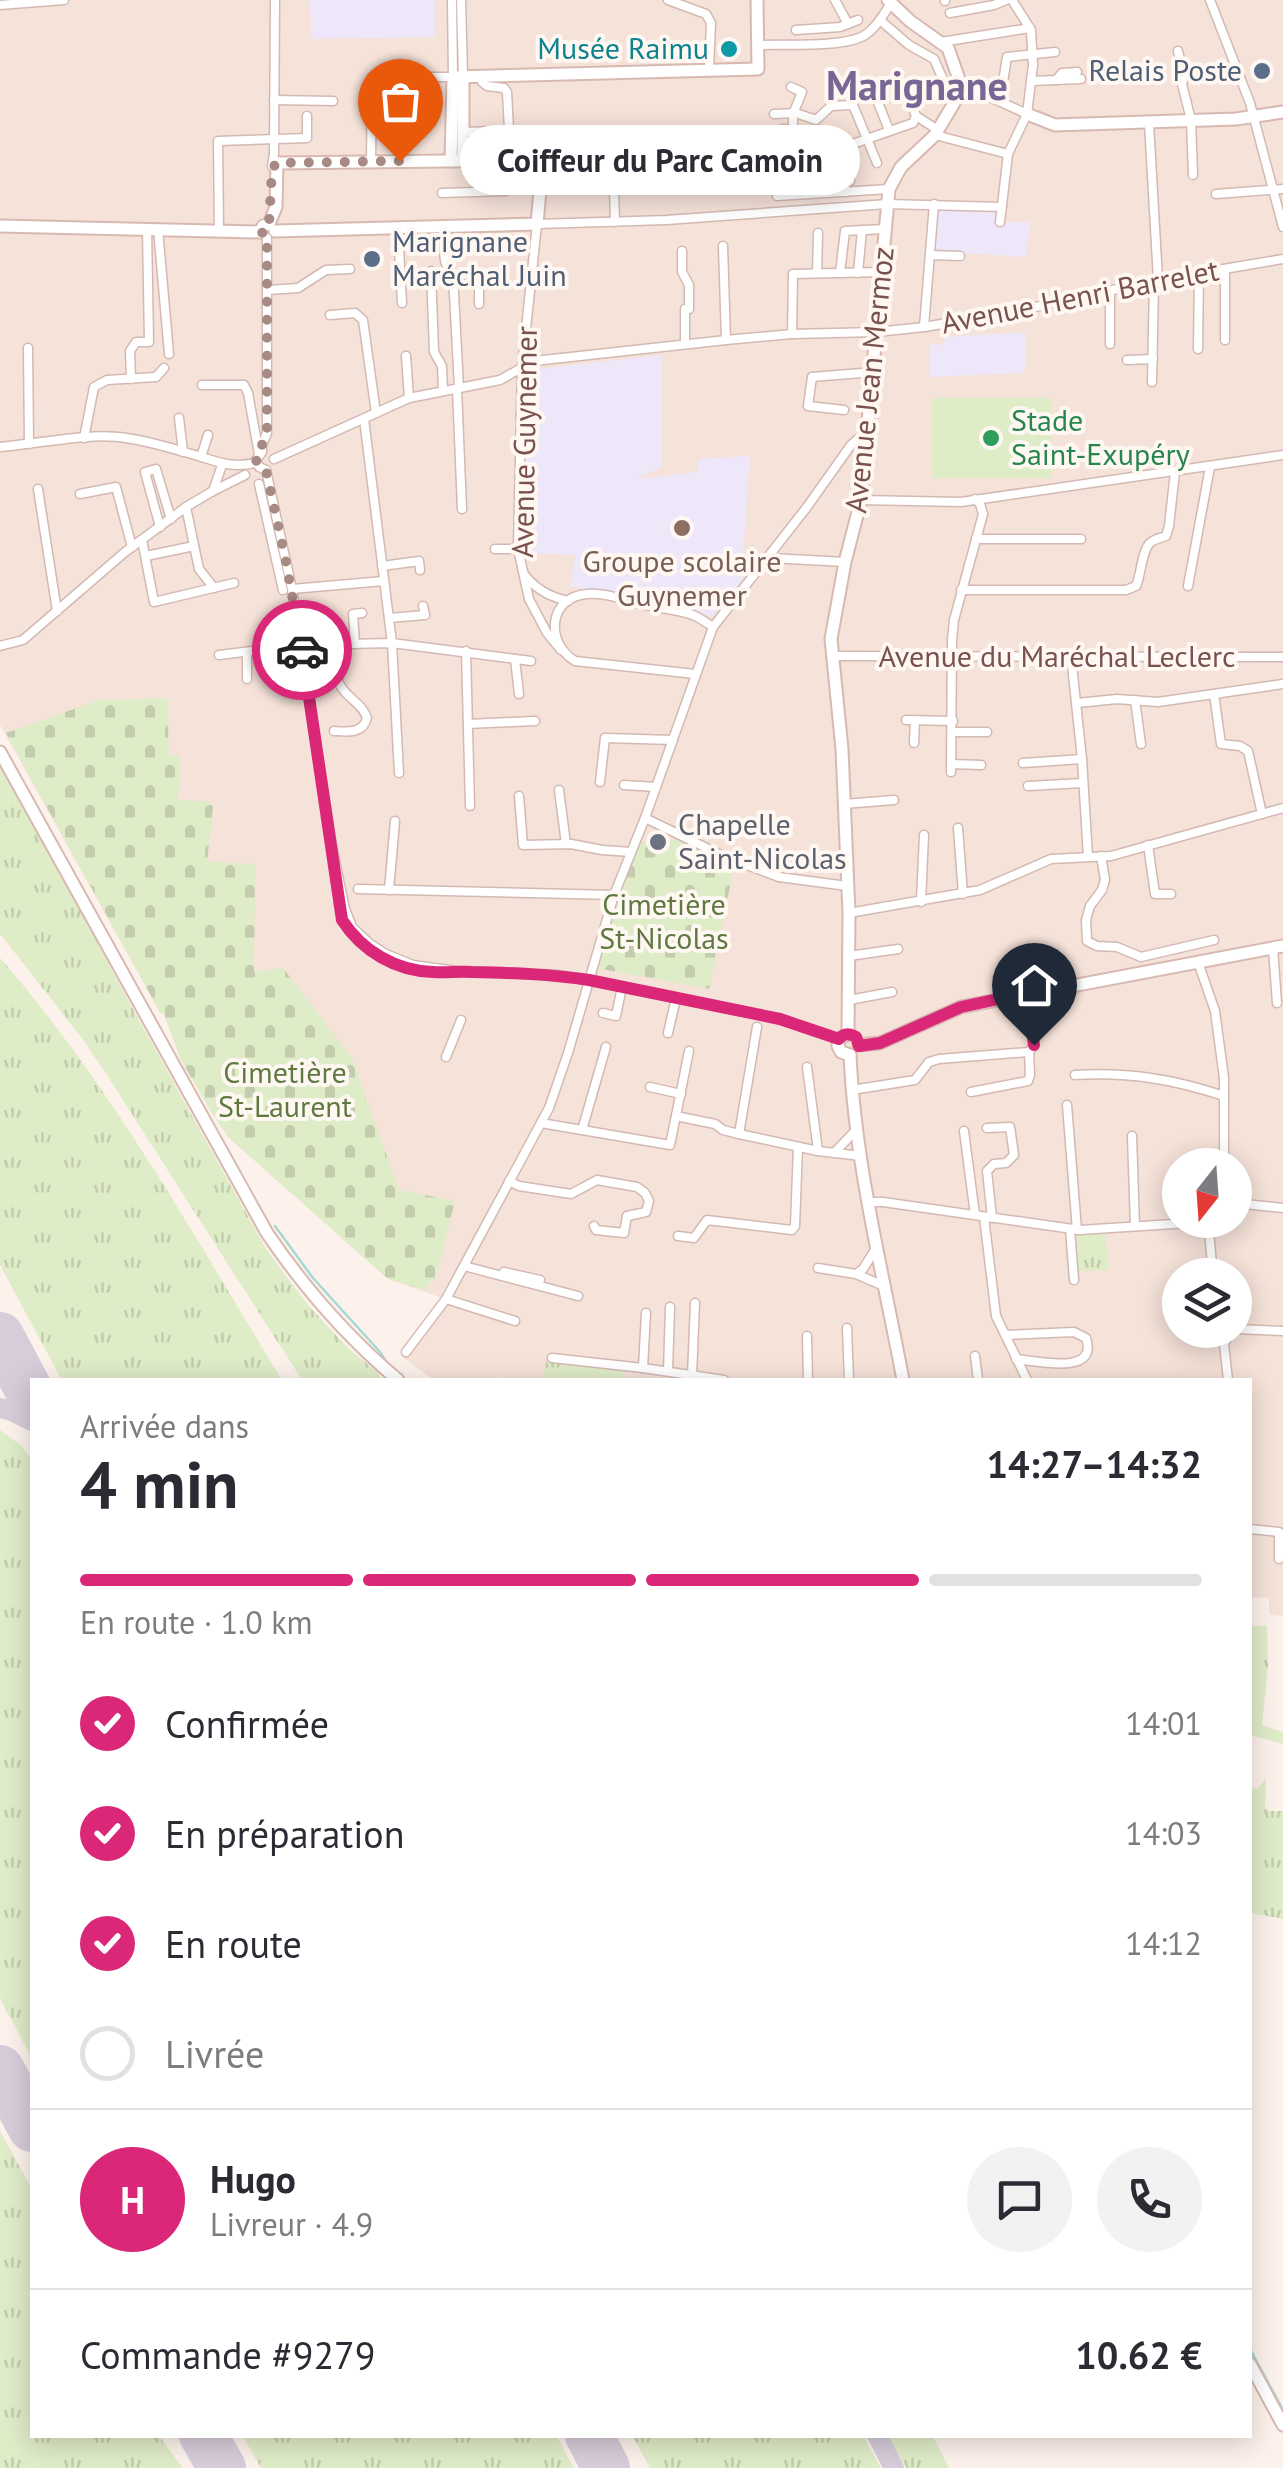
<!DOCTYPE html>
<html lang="fr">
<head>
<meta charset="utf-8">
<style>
	body { margin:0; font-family:"PT Sans",sans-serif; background:#f2f2f3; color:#2b2b33; height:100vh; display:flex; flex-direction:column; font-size:38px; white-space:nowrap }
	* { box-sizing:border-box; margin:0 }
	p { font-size:32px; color:#7c7c81 }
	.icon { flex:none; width:55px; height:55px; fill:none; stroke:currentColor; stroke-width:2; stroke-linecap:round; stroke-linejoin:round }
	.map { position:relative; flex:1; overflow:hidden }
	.sheet { position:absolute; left:30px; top:1378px; width:1222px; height:1060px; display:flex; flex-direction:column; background:#fff; border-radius:0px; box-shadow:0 5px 25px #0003 }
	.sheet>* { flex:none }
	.needle { width:65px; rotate:197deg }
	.controls { position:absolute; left:1162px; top:1148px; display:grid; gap:20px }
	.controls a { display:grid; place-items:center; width:90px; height:90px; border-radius:50%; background:#fff; box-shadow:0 5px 25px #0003; font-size:50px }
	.pin { position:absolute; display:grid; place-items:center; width:85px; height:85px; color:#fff; margin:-102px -42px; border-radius:50% 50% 50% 0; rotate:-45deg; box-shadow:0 0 10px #0007 }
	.pin .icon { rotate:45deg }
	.courier { position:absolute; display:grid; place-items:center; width:100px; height:100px; margin:-50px; border:8px solid #db2777; border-radius:50%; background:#fff; color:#222; box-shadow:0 2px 12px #0007 }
	.bubble { position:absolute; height:70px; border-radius:35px; background:#fff; box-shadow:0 5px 25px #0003; font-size:32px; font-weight:700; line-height:70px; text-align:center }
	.headline em { font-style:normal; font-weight:700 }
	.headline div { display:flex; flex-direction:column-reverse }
	.headline { display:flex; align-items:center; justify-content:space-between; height:170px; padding:0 50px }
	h1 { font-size:65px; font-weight:700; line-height:75px }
	.bar { display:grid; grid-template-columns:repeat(4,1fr); gap:15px 10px; align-content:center; height:120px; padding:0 50px }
	.bar i { height:12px; border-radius:8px; background:#e1e1e2 }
	.bar .current { background:#db2777 }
	.bar p { grid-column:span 4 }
	.line { display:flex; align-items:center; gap:25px; padding:0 50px; border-top:2px solid #e1e1e2 }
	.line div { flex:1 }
	.round { display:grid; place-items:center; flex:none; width:105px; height:105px; border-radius:52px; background:#f2f2f3 }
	ol { padding:0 50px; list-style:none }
	li { display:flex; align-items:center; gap:30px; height:110px }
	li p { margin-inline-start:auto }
	li .icon { padding:10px; border-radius:50%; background:#db2777; color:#fff; stroke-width:4 }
	li:last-child { color:#7c7c81 }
	li i { width:55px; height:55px; border:5px solid #e1e1e2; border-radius:50% }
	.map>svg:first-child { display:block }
</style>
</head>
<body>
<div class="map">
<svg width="1283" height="2468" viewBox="0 0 1283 2468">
	<defs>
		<pattern id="grass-tufts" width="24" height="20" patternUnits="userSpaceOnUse" patternTransform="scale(2.5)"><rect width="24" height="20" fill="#dfecc8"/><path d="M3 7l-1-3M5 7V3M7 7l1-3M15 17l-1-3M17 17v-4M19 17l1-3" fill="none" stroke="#c3ccad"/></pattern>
		<pattern id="cemetery-stones" width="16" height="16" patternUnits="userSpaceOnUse" patternTransform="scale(2.5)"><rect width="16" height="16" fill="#dfecc8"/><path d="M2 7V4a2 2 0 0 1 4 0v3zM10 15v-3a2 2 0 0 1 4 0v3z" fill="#c3ccad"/></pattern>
		<pattern id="park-crowns" width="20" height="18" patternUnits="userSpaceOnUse" patternTransform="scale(2.5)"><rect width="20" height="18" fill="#dfecc8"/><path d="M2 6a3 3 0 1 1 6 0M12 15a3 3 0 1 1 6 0" fill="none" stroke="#c3ccad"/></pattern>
	</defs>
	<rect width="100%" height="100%" fill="#fdf2eb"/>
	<path fill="#f5e2d9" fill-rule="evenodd" d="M0,0H1283V1616L1269,1615V1598L1250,1597V1380H623V1371L547,1362L543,1380H514L498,1377L497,1380H434L402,1357L445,1299L388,1279L228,1137L213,1115L181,1060L164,1014H161L0,725ZM1180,1165H1235V1220H1180ZM1180,1275H1235V1330H1180Z"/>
	<g fill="#eee7fa">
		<path d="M310,0H435V37L311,39Z"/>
		<path d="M933,207L1000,209L999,222H1030L1026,257L930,251Z"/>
		<path d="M1025,332L1026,366L1022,373L930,377V344L944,345L945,337Z"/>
		<path d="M662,355L661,467L636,479L698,472V459L750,456L743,557L753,566L714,616L570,586L575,555L525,553L527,381L537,369Z"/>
	</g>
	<g fill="url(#grass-tufts)">
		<path d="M0,762L133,1009L266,1249L307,1304L348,1348L377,1372L382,1380H302L103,1069L81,1037L0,934Z"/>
		<path d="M0,958C111,1085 194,1236 282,1380H64L59,1375L0,1265Z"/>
		<path d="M1104,1229L1110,1270L1078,1271L1077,1230Z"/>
		<path d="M546,1362L623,1371V1380H543Z"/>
		<path d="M0,1430L22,1446L32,1460V2058L0,1999Z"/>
		<path d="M1250,1626H1267L1268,1666L1262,1725L1283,1732V1744L1250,1735Z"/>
		<path d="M1264,1780H1266L1265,1807L1269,1811H1283V1919L1250,1913V1788L1258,1789Z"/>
		<path d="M0,2131L32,2189V2435H158L183,2468H0Z"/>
		<path d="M242,2435H556L574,2468H261Z"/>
		<path d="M632,2435H863L881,2468H650Z"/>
		<path d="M888,2435H932L949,2468H906Z"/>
	</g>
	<g fill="url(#cemetery-stones)">
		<path d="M167,698L169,755L180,756L178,800L210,802L213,806L207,862L255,864L254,972L283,968L352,1058L399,1190L455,1201L439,1267L432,1283L428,1282L426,1290L388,1279L228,1137L213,1115L181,1060L164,1014H161L6,733L99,700Z"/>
		<path d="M679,840L734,867L709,989L591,967L636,842Z"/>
	</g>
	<path fill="url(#park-crowns)" d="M708,136L709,170L697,171V175L613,180L615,137Z"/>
	<rect fill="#dfecc8" x="932" y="398" width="119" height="80"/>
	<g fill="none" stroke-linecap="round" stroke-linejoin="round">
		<g stroke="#a4dad5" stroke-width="2.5">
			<path d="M275,1226L313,1278L380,1352L387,1363"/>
			<path d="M1250,2349L1283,2410"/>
		</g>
		<g stroke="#d7ccda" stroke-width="20">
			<path d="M26,1384L32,1393"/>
			<path d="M0,1408L12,1411L32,1421"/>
			<path d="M877,2435L894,2468"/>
		</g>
		<g stroke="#d7ccda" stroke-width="48">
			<path d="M0,1336L32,1396"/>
			<path d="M0,2069L32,2128"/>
			<path d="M203,2435L222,2468"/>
			<path d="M589,2435L606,2468"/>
		</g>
		<g stroke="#d3b9b2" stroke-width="11">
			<g id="street">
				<path d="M461,0L463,76"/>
				<path d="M668,0L706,14L711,23L709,70"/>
				<path d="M835,0L848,24"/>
				<path d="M945,0V1"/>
				<path d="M1210,0L1250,103L1283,227"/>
				<path d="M0,5L64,0"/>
				<path d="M950,13L994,5L1006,0"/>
				<path d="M880,20L909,45L934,59L945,84"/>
				<path d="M796,30L840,27L858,20"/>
				<path d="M941,42L1030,28"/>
				<path d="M759,45C785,44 844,48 865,35C876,28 884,14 891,3"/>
				<path d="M1178,51L1184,77L1182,84L1191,120L1193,175"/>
				<path d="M481,76L482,82L487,86L504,88L507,92L509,129L512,134L665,131"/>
				<path d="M1056,80L1081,79"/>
				<path d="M1031,81L1056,80L1062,73L1077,72"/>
				<path d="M791,87L802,92L793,114V129"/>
				<path d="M907,90L968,82L977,91L1027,114"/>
				<path d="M875,95L889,130"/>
				<path d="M274,100L333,101"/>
				<path d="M1000,101L1007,57L1055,52"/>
				<path d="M774,114L796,113L816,120L831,106L853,105L877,163"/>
				<path d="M916,116L938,130"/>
				<path d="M1149,123L1158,280"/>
				<path d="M783,129L818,135L828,152"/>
				<path d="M463,132L497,131L503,135L512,134"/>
				<path d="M935,135L1008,154L1027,114L1033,65L1031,30L1012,0"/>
				<path d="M371,161L372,77H453L452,0"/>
				<path d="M272,166L274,154L275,0"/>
				<path d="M775,179L802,192"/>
				<path d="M845,183L850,181L846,159"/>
				<path d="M583,189L614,188L615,222"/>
				<path d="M846,192L843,174L821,160V155L913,123L916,116L905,87"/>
				<path d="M442,193L506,191L505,160"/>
				<path d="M1216,194L1283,189"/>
				<path d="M777,196L889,189"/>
				<path d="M1000,222L1008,154"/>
				<path d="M158,229L169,354"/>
				<path d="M398,230L402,303"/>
				<path d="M219,231L218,141L307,138V116"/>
				<path d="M444,240C444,253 443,265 453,275L479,274V304"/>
				<path d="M723,246L726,340"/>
				<path d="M682,251V272L689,285V309H685V344"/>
				<path d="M930,255L960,256"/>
				<path d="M431,271L434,352L442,366L443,391"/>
				<path d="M817,273L818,233"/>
				<path d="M840,273L845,231L885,229"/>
				<path d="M858,273L862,230"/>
				<path d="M453,275L459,388"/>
				<path d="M268,290L298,288L326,270L350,269"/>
				<path d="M1110,291V344"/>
				<path d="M330,315L355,313L363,320L376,413"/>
				<path d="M924,327L934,204"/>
				<path d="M792,334L793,274L881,272"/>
				<path d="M1225,340V269"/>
				<path d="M28,348L29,444"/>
				<path d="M1198,349L1199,273"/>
				<path d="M406,356L409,398"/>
				<path d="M1127,360L1153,359"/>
				<path d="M131,379L130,351L136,342H149L147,228"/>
				<path d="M1152,382L1154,281"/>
				<path d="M202,385H244L248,393L259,454"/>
				<path d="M457,389L462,509"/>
				<path d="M844,410L808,406L812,377L874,372"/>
				<path d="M179,418L183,452"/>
				<path d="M364,419L392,643L399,773"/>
				<path d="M84,438L94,387L107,380L156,377L164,368"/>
				<path d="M0,447C37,444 90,432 126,438C146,441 168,447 188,453C215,460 227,469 256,463"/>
				<path d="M201,457L208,435"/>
				<path d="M274,459L409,398L500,380L534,361L726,340L792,334L877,332L924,327L1022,310L1158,280L1283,259"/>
				<path d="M266,470L292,589L332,846L345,909L352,927L369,943L386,954L413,965L457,971L558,975L589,980L779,1019L839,1039"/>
				<path d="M266,470L259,467L256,460L262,452V445L267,433V238"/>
				<path d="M259,484L283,590"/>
				<path d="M38,489L57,611"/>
				<path d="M213,491L245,475"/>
				<path d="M80,494L116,487L132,547"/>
				<path d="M861,500L961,502L1283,455"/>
				<path d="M186,507L199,569L214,588"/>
				<path d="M160,527L145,472L156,469L171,519"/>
				<path d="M976,539H1081"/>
				<path d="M142,540L154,602L234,583"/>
				<path d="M495,549H518"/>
				<path d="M146,556L194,546"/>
				<path d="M771,558L845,562"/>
				<path d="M382,566L419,561L420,570"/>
				<path d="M524,574C535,589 550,597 568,601"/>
				<path d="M1188,586L1210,467"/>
				<path d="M292,589L384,581"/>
				<path d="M961,590H1126L1136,586C1141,575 1142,550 1150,543C1154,539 1161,538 1166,536L1169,526L1175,472"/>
				<path d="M389,618L425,615L423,606"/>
				<path d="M333,644C332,661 333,680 346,693C354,702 363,706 367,718C363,734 347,732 334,731"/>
				<path d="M355,644L353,614L362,613"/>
				<path d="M0,646L23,640L125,552L186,507L213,491L222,465"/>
				<path d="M561,650L547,633L529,599L518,549L522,367L537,224L666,220L887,204L1002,207"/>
				<path d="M466,651L470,806"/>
				<path d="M219,655L301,645L392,643L531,661"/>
				<path d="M832,656L1283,657"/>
				<path d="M1071,656L1082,759L1088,857"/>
				<path d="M515,659L519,694"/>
				<path d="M695,674L575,661C545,643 548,597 587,594C604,592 623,600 640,604C657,608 676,609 693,615C700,618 707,623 713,627"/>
				<path d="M247,679V653"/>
				<path d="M1214,694L1221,744L1240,746L1248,751L1262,814"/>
				<path d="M1135,700L1141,744"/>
				<path d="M1077,703L1117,699L1158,702L1283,684"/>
				<path d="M906,720L953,721"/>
				<path d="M468,724L535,721"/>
				<path d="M952,732H987"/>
				<path d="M914,743L915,721"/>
				<path d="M1023,763L1082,759"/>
				<path d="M951,764L981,765"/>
				<path d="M951,772L952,640L954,620L983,514L980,504L975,499"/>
				<path d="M600,782L605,738L673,740"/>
				<path d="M624,785L656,787"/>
				<path d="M1028,786L1083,783"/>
				<path d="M559,790L566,844"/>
				<path d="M519,796L523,845L571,844L602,850L631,852"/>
				<path d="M844,804L894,800"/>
				<path d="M645,818L723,856L779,877L847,886"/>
				<path d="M958,828L963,894"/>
				<path d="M1148,845L1155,894H1171"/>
				<path d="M1101,856L1105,880L1102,890L1090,906L1086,920L1087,941L1097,946L1117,947L1141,957L1214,940"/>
				<path d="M358,889L614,895"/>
				<path d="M389,890L395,821"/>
				<path d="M921,902L924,835"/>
				<path d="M339,903C343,932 364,949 389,961"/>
				<path d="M849,913L980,890L1051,859L1111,856L1283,808"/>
				<path d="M1273,948L1277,1003"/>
				<path d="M849,956L898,949"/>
				<path d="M1198,962L1215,1011L1224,1078V1165"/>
				<path d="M849,1000L892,992"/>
				<path d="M603,1013L616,1016L622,987"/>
				<path d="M668,1033L676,998"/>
				<path d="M446,1057L461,1020"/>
				<path d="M807,1067L818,1151"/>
				<path d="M1075,1075C1129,1072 1173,1079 1224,1096"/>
				<path d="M650,1087L681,1094"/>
				<path d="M852,1090L915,1080L929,1062L939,1059L1029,1052L1034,1045L1027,993"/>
				<path d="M971,1092L1028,1081L1030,1075L1029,1052"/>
				<path d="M1067,1105L1077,1230"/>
				<path d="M676,1116L715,1124L723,1130L739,1134L818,1151L861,1156"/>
				<path d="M541,1123L670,1145L689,1051"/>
				<path d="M987,1128L1010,1127L1014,1155L1006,1163L994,1164L987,1171L992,1218"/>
				<path d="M582,1130L606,1047"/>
				<path d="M964,1131L975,1215"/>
				<path d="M739,1134L757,1027"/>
				<path d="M1132,1136L1135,1226"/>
				<path d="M834,1153L858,1128"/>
				<path d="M509,1181L519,1186L571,1194L597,1180L637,1187L645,1193L649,1201L646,1212L627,1216L624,1233L596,1230L594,1226"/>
				<path d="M869,1202H883L1080,1230L1189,1223L1198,1220"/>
				<path d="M1235,1203L1283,1208"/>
				<path d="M984,1217L996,1316L1027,1380"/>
				<path d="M1208,1220L1213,1275"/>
				<path d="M1070,1229L1074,1280"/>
				<path d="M678,1236L694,1238L707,1220L792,1230L795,1226L798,1147"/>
				<path d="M464,1266L578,1296"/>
				<path d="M818,1268L856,1274L886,1287"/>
				<path d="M504,1272L540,1280"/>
				<path d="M856,1274L863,1269L875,1250"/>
				<path d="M446,1299L515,1321"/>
				<path d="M847,1328L849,1380"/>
				<path d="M1235,1329L1283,1331"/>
				<path d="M1223,1330L1224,1344L1231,1330"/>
				<path d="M1005,1335L1074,1332L1086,1338C1099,1376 1037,1361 1016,1359"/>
				<path d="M807,1336L808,1380"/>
				<path d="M1224,1344L1228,1380"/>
				<path d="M406,1352L446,1299L549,1108L568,1053L614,895L645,818L713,627L807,507L851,445L866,432"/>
				<path d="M975,1356L978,1380"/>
				<path d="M552,1358L643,1368L724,1380"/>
				<path d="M643,1368L646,1313"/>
				<path d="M668,1371L670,1307"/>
				<path d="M692,1375L695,1303"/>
				<path d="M1250,1529L1279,1532V1559"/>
			</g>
		</g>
		<g stroke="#d8b9b2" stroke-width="15">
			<g id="secondary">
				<path d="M1027,114L1055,125L1236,119L1283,112"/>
				<path d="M463,160V76"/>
				<path d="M451,161L453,77L758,69L757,0"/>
				<path d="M0,226L261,232"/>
				<path d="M275,231L537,224L542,168L538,161L532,160L277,163"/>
				<path d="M261,232L263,226L269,224L276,207L277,163"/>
				<path d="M0,752L267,1233C305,1289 347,1337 398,1380"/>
				<path d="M848,1034L849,913L842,749L831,639L845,562L861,500L889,189L901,167L935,135L954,103L960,82L948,48L910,21L888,0"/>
				<path d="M848,1034L839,1039L838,1046L841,1052L850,1055"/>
				<path d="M859,1045L880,1043L961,1007L1283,946"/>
				<path d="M850,1055C855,1165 883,1273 903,1380"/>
				<path d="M1250,2364L1283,2425"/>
			</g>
		</g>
		<use href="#street" stroke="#fff" stroke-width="8"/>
		<use href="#secondary" stroke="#fff" stroke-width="11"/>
	</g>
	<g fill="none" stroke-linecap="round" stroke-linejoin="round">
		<path stroke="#a78a84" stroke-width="10" stroke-dasharray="0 18" d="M302,650L286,562L266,470L259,467L256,460L262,452V445L267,433V238L262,235L263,226L269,224L272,170L276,163L400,161"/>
		<path stroke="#db2777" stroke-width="12" d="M302,650L342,920C362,951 396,971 433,972C446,973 459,971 472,972C512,973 550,974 589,980L780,1019L839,1039C844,1033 849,1033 856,1037L859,1046L880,1043L961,1007L1027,993L1034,1045"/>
	</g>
	<circle fill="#0f9aa8" stroke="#fff7f2" stroke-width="4" cx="729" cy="49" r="10"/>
	<g fill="#5c6f8a" stroke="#fff7f2" stroke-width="4">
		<circle cx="1262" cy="71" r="10"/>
		<circle cx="372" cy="259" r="10"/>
	</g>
	<circle fill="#2e9e5b" stroke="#fff7f2" stroke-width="4" cx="991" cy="438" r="10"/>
	<circle fill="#8d6e63" stroke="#fff7f2" stroke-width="4" cx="682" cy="528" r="10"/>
	<circle fill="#6b7280" stroke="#fff7f2" stroke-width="4" cx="658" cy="842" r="10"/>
	<g text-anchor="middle" stroke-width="8" stroke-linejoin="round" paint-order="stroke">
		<g font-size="30" fill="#0d838f" stroke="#fff7f2" text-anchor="end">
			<text x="709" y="59">Musée Raimu</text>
		</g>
		<g font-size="30" fill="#4e5e75" stroke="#fff7f2" text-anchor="end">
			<text x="1242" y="81">Relais Poste</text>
			<text x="392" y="252" text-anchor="start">Marignane<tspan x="392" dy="34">Maréchal Juin</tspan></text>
		</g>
		<g font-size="30" fill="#79524d" stroke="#fff7f2">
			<text transform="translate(1080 297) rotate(-11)" y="10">Avenue Henri Barrelet</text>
			<text transform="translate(870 380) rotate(-84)" y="10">Avenue Jean Mermoz</text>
			<text transform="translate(525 442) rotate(-89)" y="10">Avenue Guynemer</text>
			<text x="1057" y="667">Avenue du Maréchal Leclerc</text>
		</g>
		<g font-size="30" fill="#27864d" stroke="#fff7f2" text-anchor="start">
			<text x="1011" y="431">Stade<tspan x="1011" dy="34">Saint-Exupéry</tspan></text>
		</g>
		<g font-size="30" fill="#785e54" stroke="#fff7f2">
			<text x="682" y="572">Groupe scolaire<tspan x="682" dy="34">Guynemer</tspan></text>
		</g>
		<g font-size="30" fill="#5b616d" stroke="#fff7f2" text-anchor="start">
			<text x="678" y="835">Chapelle<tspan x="678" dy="34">Saint-Nicolas</tspan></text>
		</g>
		<g font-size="30" fill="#5f7941" stroke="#fff7f2">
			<text x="664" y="915">Cimetière<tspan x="664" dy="34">St-Nicolas</tspan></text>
			<text x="285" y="1083">Cimetière<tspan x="285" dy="34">St-Laurent</tspan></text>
		</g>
		<g font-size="40" font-weight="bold" fill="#796694" stroke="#fff7f2">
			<text x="917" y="100">Marignane</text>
		</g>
	</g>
</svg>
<div class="controls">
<a><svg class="needle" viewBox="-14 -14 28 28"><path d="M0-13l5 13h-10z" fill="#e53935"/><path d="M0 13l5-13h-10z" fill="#7c7c81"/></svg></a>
<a><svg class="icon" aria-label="layers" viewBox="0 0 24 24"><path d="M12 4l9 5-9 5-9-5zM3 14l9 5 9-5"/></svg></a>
</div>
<div class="pin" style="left:400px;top:161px;background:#ea580c"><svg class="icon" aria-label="bag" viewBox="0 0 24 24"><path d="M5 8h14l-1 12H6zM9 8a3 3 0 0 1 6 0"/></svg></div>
<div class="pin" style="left:1034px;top:1045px;background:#1f2937"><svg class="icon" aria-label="home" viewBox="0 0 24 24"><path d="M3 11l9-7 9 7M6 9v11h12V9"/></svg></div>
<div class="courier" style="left:302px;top:650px"><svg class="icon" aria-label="car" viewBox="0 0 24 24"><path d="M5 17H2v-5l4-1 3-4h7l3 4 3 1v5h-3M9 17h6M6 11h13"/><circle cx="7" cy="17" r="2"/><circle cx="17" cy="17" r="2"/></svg></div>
<div class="bubble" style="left:460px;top:125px;width:400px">Coiffeur du Parc Camoin</div>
<section class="sheet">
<div class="headline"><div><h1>4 min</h1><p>Arrivée dans</p></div><em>14:27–14:32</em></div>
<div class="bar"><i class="current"></i><i class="current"></i><i class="current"></i><i></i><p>En route · 1.0 km</p></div>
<ol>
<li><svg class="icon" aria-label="check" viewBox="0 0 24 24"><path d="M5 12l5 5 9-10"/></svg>Confirmée<p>14:01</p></li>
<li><svg class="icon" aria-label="check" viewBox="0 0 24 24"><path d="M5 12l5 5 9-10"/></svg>En préparation<p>14:03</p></li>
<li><svg class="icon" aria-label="check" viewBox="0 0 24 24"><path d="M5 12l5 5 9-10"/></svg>En route<p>14:12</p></li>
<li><i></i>Livrée</li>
</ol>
<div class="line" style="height:180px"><b class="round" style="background:#db2777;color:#fff">H</b><div><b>Hugo</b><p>Livreur · 4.9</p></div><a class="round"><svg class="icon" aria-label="chat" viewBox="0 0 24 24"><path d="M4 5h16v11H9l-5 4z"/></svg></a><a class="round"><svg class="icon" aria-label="phone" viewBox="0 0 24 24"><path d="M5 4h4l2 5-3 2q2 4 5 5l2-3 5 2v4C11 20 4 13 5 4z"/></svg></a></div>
<div class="line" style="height:130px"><div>Commande #9279</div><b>10.62 €</b></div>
</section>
</div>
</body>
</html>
